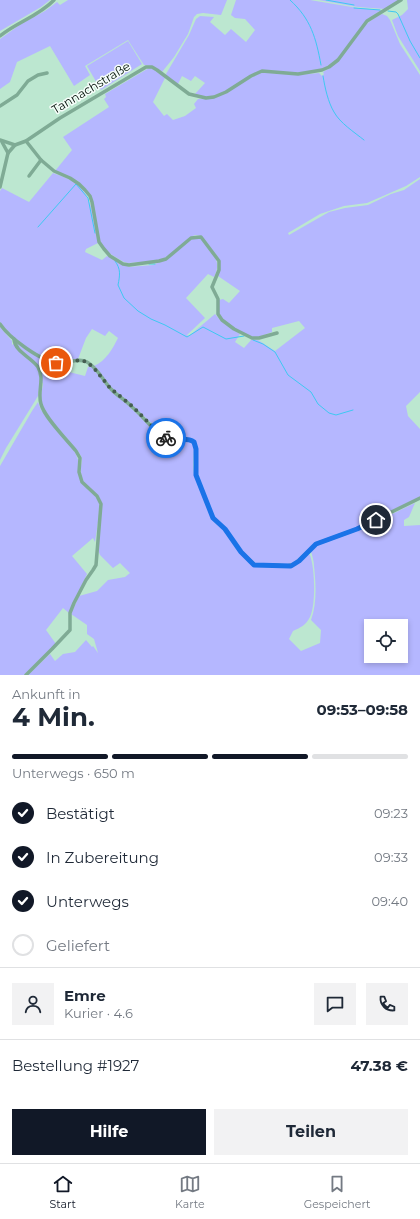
<!DOCTYPE html>
<html lang="de">
<head>
<meta charset="utf-8">
<style>
	body { margin:0; font-family:Montserrat,sans-serif; background:#f2f2f3; color:#1f2937; height:100vh; display:flex; flex-direction:column; font-size:15px; white-space:nowrap }
	* { box-sizing:border-box; margin:0 }
	p { font-size:13px; color:#747a83 }
	.icon { flex:none; width:22px; height:22px; fill:none; stroke:currentColor; stroke-width:2; stroke-linecap:round; stroke-linejoin:round }
	.map { position:relative; height:675px; overflow:hidden }
	.panel { display:flex; flex-direction:column; background:#fff; flex:1 }
	.panel>* { flex:none }
	.tools { position:absolute; left:364px; top:619px; display:grid; gap:8px }
	.tools a { display:grid; place-items:center; width:44px; height:44px; border-radius:0px; background:#fff; box-shadow:0 2px 6px #0003; font-size:20px }
	.pin { position:absolute; display:grid; place-items:center; width:34px; height:34px; color:#fff; margin:-17px; border:2px solid #fff; border-radius:50%; box-shadow:0 1px 4px #0007 }
	.courier { position:absolute; display:grid; place-items:center; width:40px; height:40px; margin:-20px; border:3px solid #1a73e8; border-radius:50%; background:#fff; color:#222; box-shadow:0 1px 5px #0007 }
	.overview em { font-style:normal; font-weight:700 }
	.overview div { display:flex; flex-direction:column-reverse }
	.overview { display:flex; align-items:center; justify-content:space-between; height:68px; padding:0 12px }
	h1 { font-size:26px; font-weight:700; line-height:30px }
	.bar { display:grid; grid-template-columns:repeat(4,1fr); gap:6px 4px; align-content:center; height:48px; padding:0 12px }
	.bar i { height:5px; border-radius:3px; background:#e0e1e3 }
	.bar .active { background:#111827 }
	.bar p { grid-column:span 4 }
	.line { display:flex; align-items:center; gap:10px; padding:0 12px; border-top:1px solid #e0e1e3 }
	.line div { flex:1 }
	.round { display:grid; place-items:center; flex:none; width:42px; height:42px; border-radius:0px; background:#f2f2f3 }
	ol { padding:0 12px; list-style:none }
	li { display:flex; align-items:center; gap:12px; height:44px }
	li p { margin-inline-start:auto }
	li .icon { padding:4px; border-radius:50%; background:#111827; color:#fff; stroke-width:4 }
	li:last-child { color:#747a83 }
	li i { width:22px; height:22px; border:2px solid #e0e1e3; border-radius:50% }
	.button { display:flex; gap:8px; margin-top:auto; padding:8px 12px }
	.button a { flex:1; height:46px; border-radius:0px; background:#111827; color:#fff; font-size:16px; font-weight:700; line-height:46px; text-align:center }
	.button a+a { background:#f2f2f3; color:#1f2937 }
	.dock { display:flex; justify-content:space-around; align-items:center; height:56px; border-top:1px solid #e0e1e3; background:#fff; font-size:11px; color:#747a83 }
	.dock a { display:grid; justify-items:center; gap:2px }
	.dock .active { color:#111827 }
	.map>svg:first-child { display:block }
</style>
</head>
<body>
<div class="map">
<svg width="420" height="675" viewBox="0 0 420 675">
	<rect width="100%" height="100%" fill="#bce7d0"/>
	<g fill="#b5b7ff" fill-rule="evenodd">
		<path d="M0,0H50L41,7L0,31Z"/>
		<path d="M68,0H227L221,15L203,13L197,14L194,17L188,34L174,57L162,72L152,66L144,65L128,40L85,66L90,75L74,86L50,46L17,62L10,82L0,89V39L21,24L45,11L57,2L60,5Z"/>
		<path d="M236,0H310L358,8L382,10L371,17L337,59L328,66L323,69L297,73L262,70L226,91L213,96L206,97L195,94L205,83L195,76L191,81L182,76L178,84L167,76L166,74L189,35L196,19L200,16L214,17L210,22L225,35L231,29L246,42L255,30L245,19L235,18L231,15Z"/>
		<path d="M319,0H399L385,9L358,7Z"/>
		<path d="M407,0H420V71L398,36L392,20L402,15L408,9Z"/>
		<path d="M382,14L387,16L390,20L400,44L420,75V177L406,186L367,203L344,206L320,214L288,233L289,235L329,212L345,208L368,205L391,194L404,190L420,179V392L406,406L408,416L420,429V497L356,528L316,543C307,549 302,560 292,564C281,568 267,559 256,567H291L300,562L307,555H310C315,569 316,604 310,617C306,625 300,628 293,631L289,639L301,651L320,643L321,630L311,620C317,604 316,584 314,566C314,561 312,556 311,551L317,545L357,531L415,503L409,517L404,520V526L420,525V675H28L50,654L55,661L63,654L75,652L86,640L92,647L93,646L98,653L94,639L87,634V625L71,614L79,596L97,591L108,580L125,577L130,573L120,563L113,568L100,555L97,547L102,504C95,495 81,484 81,472C80,466 83,462 81,456C71,439 43,417 41,399C40,394 43,389 43,383L40,382L38,396L6,448L0,460V327L12,341V345L18,340L12,336L0,322V191L2,188L29,202L53,173C61,176 71,179 78,185C94,199 94,223 98,243L86,249L85,252L102,260L107,256L128,266V267L153,265L159,262L192,239L201,238C211,252 223,260 214,277L208,274L186,298L205,318L187,335L189,336L215,314L221,321L240,334L235,342L244,348L252,339L258,340L275,351L305,328L299,321L272,328V332L256,338C247,335 221,323 219,313C218,310 219,304 219,300L223,299L229,303L240,291L218,276V257L201,236L195,235L191,237L166,258L155,261L128,263L124,262L112,255L104,249L100,241L93,202L86,189L78,181L55,171L72,150L63,137L109,107L104,99L106,97L105,94L149,68H152L165,78L153,102L164,116L167,114L173,120L185,116L196,108L194,104L198,99L213,98L262,72L297,75L319,73L322,76L324,74L323,72L330,68C345,49 360,24 382,14ZM92,329L105,336L109,331L118,338C113,348 106,361 94,366L111,387L133,406L162,433L170,439L190,438L195,441L196,445L198,474L214,517L220,523L216,524L212,519L194,475L193,465L194,449L193,443L190,441H169L160,436L124,401L109,389L102,379L91,366L88,367L85,376L69,372L64,365L58,362L78,359L86,338ZM371,626H401V656H371Z"/>
		<path d="M128,41L142,64L101,90L87,66Z"/>
		<path d="M38,402L41,410L75,452L79,462V477L99,500L100,509L95,542L93,538L72,556L87,574L69,613L63,608L46,630L56,644L24,675H0V466L32,411Z"/>
	</g>
	<g fill="none" stroke-linecap="round" stroke-linejoin="round">
		<g stroke="#3ec9f2" stroke-width="1">
			<path d="M290,0C311,19 316,38 321,65"/>
			<path d="M326,0L354,5"/>
			<path d="M354,8L380,10"/>
			<path d="M388,11L396,12L398,14L410,41L420,58"/>
			<path d="M323,76C325,88 328,102 334,112C340,123 354,132 364,140"/>
			<path d="M38,227L76,184L88,198L95,233"/>
			<path d="M115,261C121,269 120,275 118,285L124,298L138,311L151,319L165,325L187,337L203,327L226,339L244,336"/>
			<path d="M149,264H155"/>
			<path d="M253,340L263,344L275,352L288,375L311,392L318,404L329,413L336,415L353,410"/>
		</g>
		<g stroke="#7fab95" stroke-width="3.5">
			<path d="M0,36C17,22 39,16 54,0"/>
			<path d="M0,106L17,95L28,81L38,75L47,73"/>
			<path d="M0,140L15,145"/>
			<path d="M26,141L41,160L54,171L70,178L79,184L85,190L90,196L92,202L99,242L104,249L110,256L123,264L129,265L159,261L166,259L191,238L201,237L219,261V270L212,287L218,299V314L222,320L234,329L252,338H259L277,333"/>
			<path d="M2,142L8,153"/>
			<path d="M8,153L15,145L26,141L60,118L146,67H152L157,70L189,94L206,98L214,97L226,92L251,76L262,71L298,74L322,70L329,67L338,60L367,21L401,0"/>
			<path d="M29,176L41,160"/>
			<path d="M0,187L8,153"/>
			<path d="M0,324C9,338 41,361 57,363C67,364 78,357 87,362C98,368 103,381 111,389C117,396 126,400 132,407C143,416 153,431 166,438C174,443 184,437 192,441L195,445L196,449V475L213,518L225,529L241,552L255,565H275L287,566L295,564L316,544L357,529L420,498"/>
			<path d="M14,339C15,352 31,357 38,367C45,379 37,392 41,404C44,417 67,440 76,451L80,458L79,472L82,482L97,496L101,504L96,565L93,570L86,580L74,603L70,613V630L52,649L26,675"/>
		</g>
	</g>
	<g fill="none" stroke-linecap="round" stroke-linejoin="round">
		<path stroke="#455e51" stroke-width="4" stroke-dasharray="0 7.2" d="M56,363H65L80,360L87,362L94,368L110,388L132,406L161,435L166,438"/>
		<path stroke="#1a73e8" stroke-width="5" d="M166,438C176,442 186,436 194,442L196,449V475L213,518L225,529L241,552L254,565L291,566L299,561L316,544L357,529L376,520"/>
	</g>
	<g text-anchor="middle" stroke-width="3" stroke-linejoin="round" paint-order="stroke">
		<g font-size="12" fill="#05140c" stroke="#f6fefa">
			<text transform="translate(91 88) rotate(-31)" y="4">Tannachstraße</text>
		</g>
	</g>
</svg>
<div class="tools">
<a><svg class="icon" aria-label="locate" viewBox="0 0 24 24"><circle cx="12" cy="12" r="6"/><path d="M12 2v4M12 18v4M2 12h4M18 12h4"/></svg></a>
</div>
<div class="pin" style="left:56px;top:363px;background:#ea580c"><svg class="icon" aria-label="bag" viewBox="0 0 24 24"><path d="M5 8h14l-1 12H6zM9 8a3 3 0 0 1 6 0"/></svg></div>
<div class="pin" style="left:376px;top:520px;background:#1f2937"><svg class="icon" aria-label="home" viewBox="0 0 24 24"><path d="M3 11l9-7 9 7M6 9v11h12V9"/></svg></div>
<div class="courier" style="left:166px;top:438px"><svg class="icon" aria-label="bike" viewBox="0 0 24 24"><circle cx="6" cy="16" r="4"/><circle cx="18" cy="16" r="4"/><path d="M6 16l4-8h5l3 8M10 8l3 8H6M13 5h3"/></svg></div>
</div>
<section class="panel">
<div class="overview"><div><h1>4 Min.</h1><p>Ankunft in</p></div><em>09:53–09:58</em></div>
<div class="bar"><i class="active"></i><i class="active"></i><i class="active"></i><i></i><p>Unterwegs · 650 m</p></div>
<ol>
<li><svg class="icon" aria-label="check" viewBox="0 0 24 24"><path d="M5 12l5 5 9-10"/></svg>Bestätigt<p>09:23</p></li>
<li><svg class="icon" aria-label="check" viewBox="0 0 24 24"><path d="M5 12l5 5 9-10"/></svg>In Zubereitung<p>09:33</p></li>
<li><svg class="icon" aria-label="check" viewBox="0 0 24 24"><path d="M5 12l5 5 9-10"/></svg>Unterwegs<p>09:40</p></li>
<li><i></i>Geliefert</li>
</ol>
<div class="line" style="height:72px"><a class="round"><svg class="icon" aria-label="person" viewBox="0 0 24 24"><circle cx="12" cy="8" r="4"/><path d="M4 21q1-7 8-7t8 7"/></svg></a><div><b>Emre</b><p>Kurier · 4.6</p></div><a class="round"><svg class="icon" aria-label="chat" viewBox="0 0 24 24"><path d="M4 5h16v11H9l-5 4z"/></svg></a><a class="round"><svg class="icon" aria-label="phone" viewBox="0 0 24 24"><path d="M5 4h4l2 5-3 2q2 4 5 5l2-3 5 2v4C11 20 4 13 5 4z"/></svg></a></div>
<div class="line" style="height:52px"><div>Bestellung #1927</div><b>47.38 €</b></div>
<div class="button"><a>Hilfe</a><a>Teilen</a></div>
</section>
<nav class="dock">
<a class="active"><svg class="icon" aria-label="home" viewBox="0 0 24 24"><path d="M3 11l9-7 9 7M6 9v11h12V9"/></svg>Start</a>
<a><svg class="icon" aria-label="map" viewBox="0 0 24 24"><path d="M3 6l6-2 6 2 6-2v14l-6 2-6-2-6 2zM9 4v14M15 6v14"/></svg>Karte</a>
<a><svg class="icon" aria-label="saved" viewBox="0 0 24 24"><path d="M7 4h10v16l-5-4-5 4z"/></svg>Gespeichert</a>
</nav>
</body>
</html>
